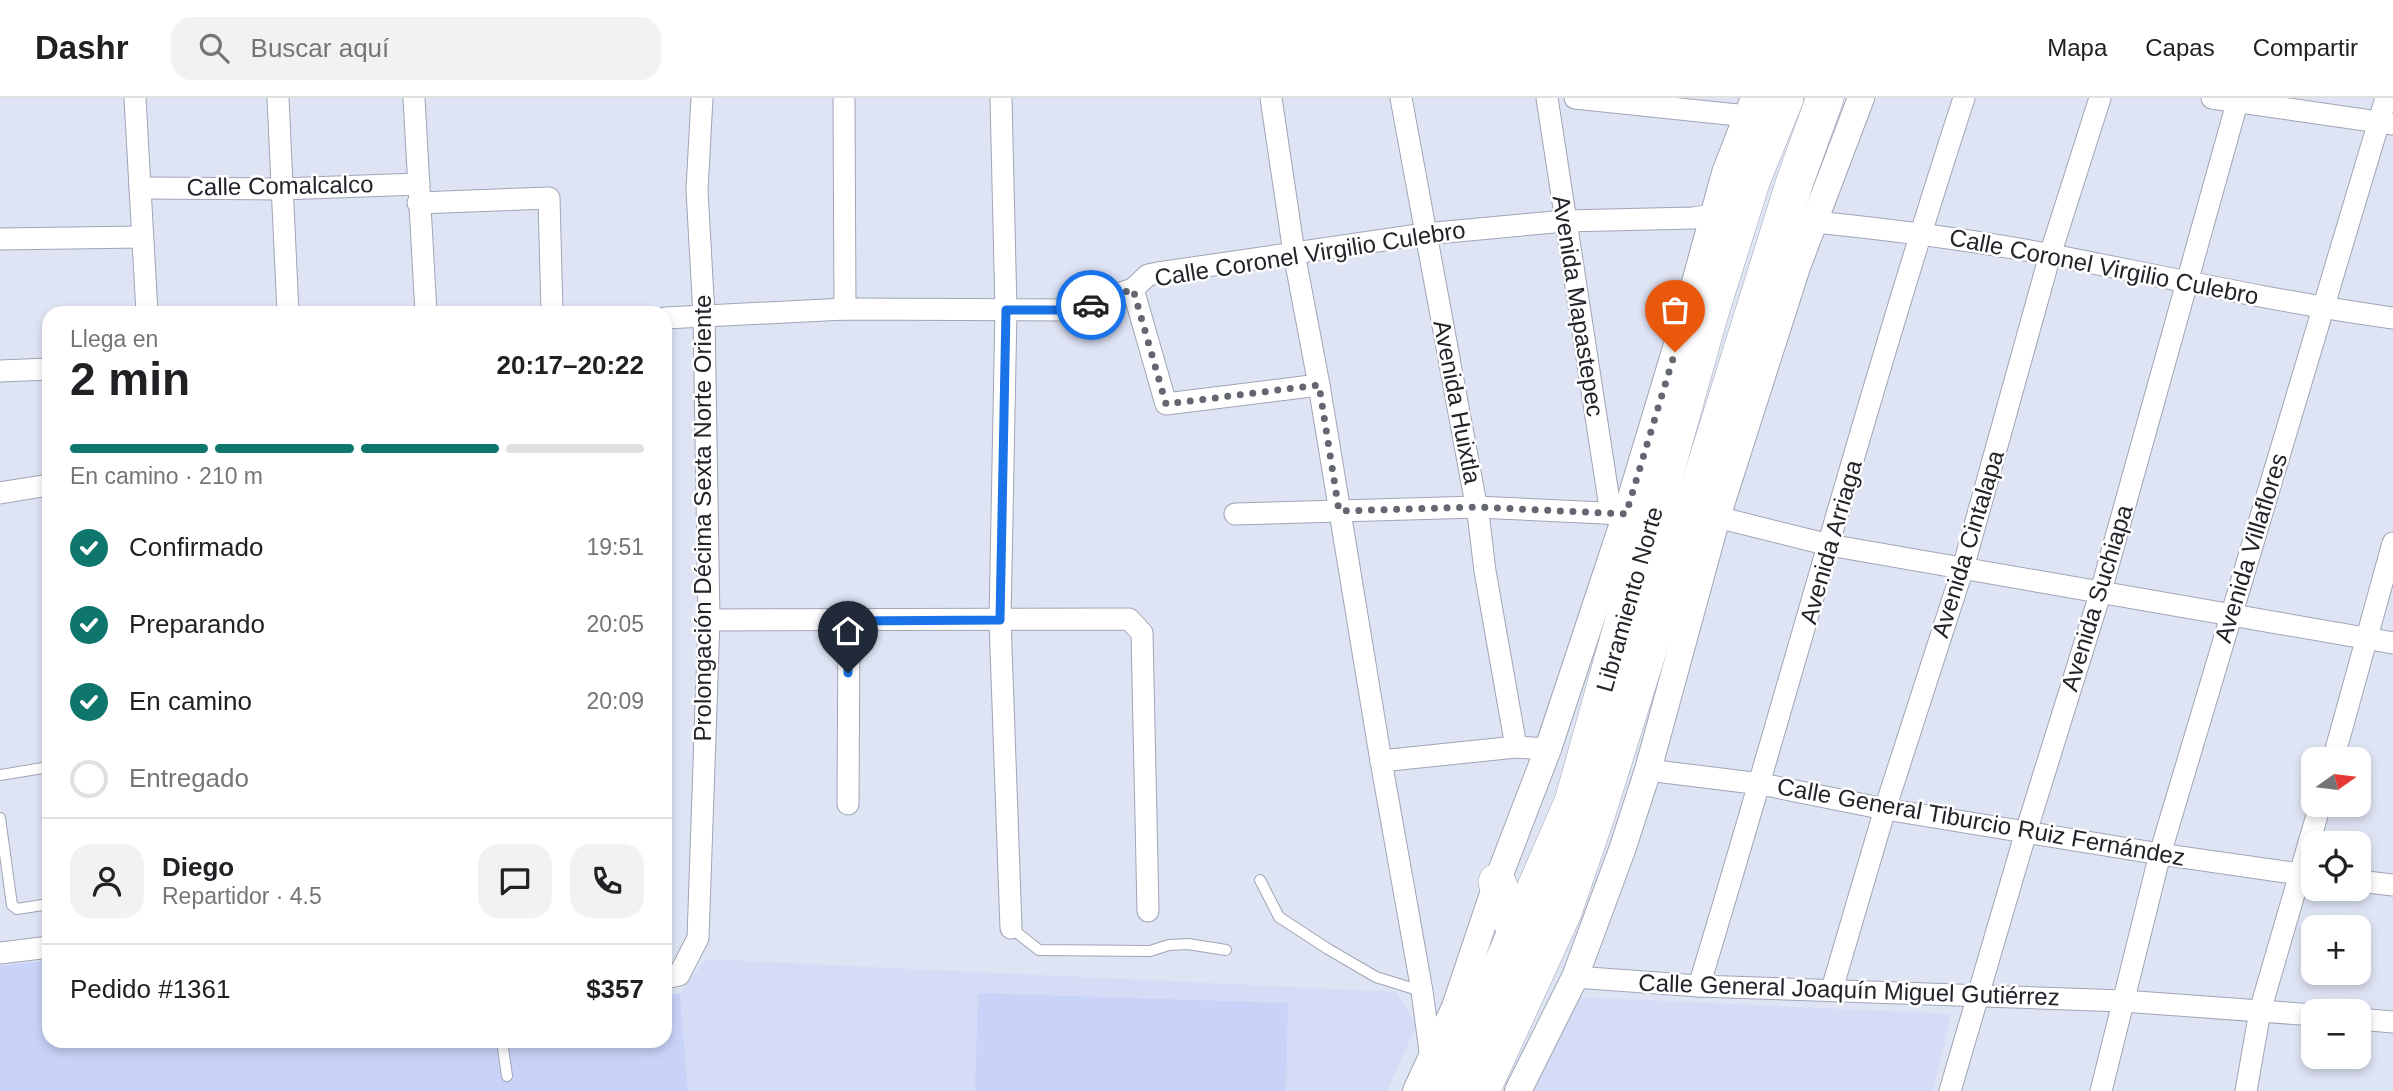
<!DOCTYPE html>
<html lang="es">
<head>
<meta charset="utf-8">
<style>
	body { margin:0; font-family:Helvetica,sans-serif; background:#f2f2f2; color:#202124; height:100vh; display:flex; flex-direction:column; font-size:26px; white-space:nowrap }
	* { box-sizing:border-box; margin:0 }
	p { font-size:23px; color:#757577 }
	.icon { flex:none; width:38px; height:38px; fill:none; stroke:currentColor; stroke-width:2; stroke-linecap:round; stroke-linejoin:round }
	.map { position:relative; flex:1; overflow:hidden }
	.details { position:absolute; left:42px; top:208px; width:630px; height:742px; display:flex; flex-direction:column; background:#fff; border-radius:21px; box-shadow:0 4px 10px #0003 }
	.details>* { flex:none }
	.needle { width:46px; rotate:76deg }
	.buttons { position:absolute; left:2301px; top:649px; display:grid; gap:14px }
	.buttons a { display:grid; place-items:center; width:70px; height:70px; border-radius:14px; background:#fff; box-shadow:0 4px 10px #0003; font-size:35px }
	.pin { position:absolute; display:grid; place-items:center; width:60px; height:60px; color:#fff; margin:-72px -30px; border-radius:50% 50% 50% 0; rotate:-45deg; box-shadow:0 0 7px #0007 }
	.pin .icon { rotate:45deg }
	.courier { position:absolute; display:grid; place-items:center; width:70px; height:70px; margin:-35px; border:5px solid #1a73e8; border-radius:50%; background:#fff; color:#222; box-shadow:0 2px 9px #0007 }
	.head em { font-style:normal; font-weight:600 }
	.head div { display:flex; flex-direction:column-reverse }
	.head { display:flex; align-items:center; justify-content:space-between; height:119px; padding:0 28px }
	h1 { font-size:46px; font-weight:600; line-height:52px }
	.bar { display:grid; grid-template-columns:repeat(4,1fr); gap:10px 7px; align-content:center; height:84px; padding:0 28px }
	.bar i { height:9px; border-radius:5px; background:#e0e0e0 }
	.bar .active { background:#0f766e }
	.bar p { grid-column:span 4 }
	.line { display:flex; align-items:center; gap:18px; padding:0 28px; border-top:2px solid #e0e0e0 }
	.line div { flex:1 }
	.round { display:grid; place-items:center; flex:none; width:74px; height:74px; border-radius:21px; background:#f2f2f2 }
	ol { padding:0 28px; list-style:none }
	li { display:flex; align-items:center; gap:21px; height:77px }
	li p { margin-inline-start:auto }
	li .icon { padding:7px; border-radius:50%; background:#0f766e; color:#fff; stroke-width:4 }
	li:last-child { color:#757577 }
	li i { width:38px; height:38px; border:4px solid #e0e0e0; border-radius:50% }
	header { display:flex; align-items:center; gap:42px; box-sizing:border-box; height:98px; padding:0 35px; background:#fff; border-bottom:2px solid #e0e0e0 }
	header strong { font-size:33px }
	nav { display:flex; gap:38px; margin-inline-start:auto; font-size:24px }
	.search { width:490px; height:63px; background:#f2f2f2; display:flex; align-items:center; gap:18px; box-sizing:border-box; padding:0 24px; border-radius:21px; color:#757577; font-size:26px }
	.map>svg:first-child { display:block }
</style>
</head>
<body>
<header>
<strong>Dashr</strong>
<div class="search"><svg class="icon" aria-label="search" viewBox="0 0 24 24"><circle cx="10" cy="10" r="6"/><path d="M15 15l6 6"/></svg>Buscar aquí</div>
<nav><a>Mapa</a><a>Capas</a><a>Compartir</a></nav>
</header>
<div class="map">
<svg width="2393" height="993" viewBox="0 0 2393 993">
	<rect width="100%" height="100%" fill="#dfe4f5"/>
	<g fill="#d6dcf5">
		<path d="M706,861L1396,894L1417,927L1387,993H688L680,895Z"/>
		<path d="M1578,899L1951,916L1933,993H1533Z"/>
	</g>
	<g fill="#c9d3f8">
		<path d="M49,862V943H665V898L680,895L688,993H0V868Z"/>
		<path d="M978,895L1288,905L1286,993H975Z"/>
	</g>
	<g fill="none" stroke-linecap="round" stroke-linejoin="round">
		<g stroke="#a0a5b6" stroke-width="12">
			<g id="service">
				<path d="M0,677L49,669"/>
				<path d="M0,720L12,807L17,811L49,806"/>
				<path d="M1260,782L1279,819L1328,851L1376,879L1421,893"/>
				<path d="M1011,830L1039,852L1150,853L1169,847L1188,846L1226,852"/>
				<path d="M502,943L507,978"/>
			</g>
		</g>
		<g stroke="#a0a5b6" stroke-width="23">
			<g id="minor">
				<path d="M135,0L147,215"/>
				<path d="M278,0L288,215"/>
				<path d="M414,0L426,215"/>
				<path d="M844,0L845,211"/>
				<path d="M1001,0L1006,212L1000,522L1011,830"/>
				<path d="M1271,0L1294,155L1319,287L1381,663L1422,893L1431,961"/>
				<path d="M1401,0L1479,423L1485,473L1516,649"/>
				<path d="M1547,0L1611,416"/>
				<path d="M1575,0L1747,18"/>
				<path d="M2212,0L2393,26"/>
				<path d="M140,90L281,91L419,86"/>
				<path d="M418,105L549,100L552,215"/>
				<path d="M1815,124C1894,132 1973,142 2052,157C2166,179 2278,204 2393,220"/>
				<path d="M0,141L141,139"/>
				<path d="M1133,191L1166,306L1319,287"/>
				<path d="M665,220L845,211L1070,212L1133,191L1148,177L1158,175L1425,136L1565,123L1693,120L1713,117"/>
				<path d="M0,273L49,271"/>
				<path d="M0,395L49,387"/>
				<path d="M1235,416L1477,409L1624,416"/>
				<path d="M1717,419L1829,447L2393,545"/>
				<path d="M709,522L1129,521L1142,535L1148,813"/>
				<path d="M2333,662L2393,445"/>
				<path d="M1381,663L1516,649L1548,651"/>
				<path d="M1648,672L1761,686L1885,711L2160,756L2314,778"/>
				<path d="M848,706L849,523"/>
				<path d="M2359,783L2393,787"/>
				<path d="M0,855L49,849"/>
				<path d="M1575,879L1699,888L2123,903L2314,917"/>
				<path d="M665,880L679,877L698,840L709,522L704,218L697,92L702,0"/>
				<path d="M1699,888C1789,592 1868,294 1964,0"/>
				<path d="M1832,891L1885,711L1963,470L2050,157L2100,0"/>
				<path d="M2359,921L2393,924"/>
				<path d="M1950,993L2026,734L2101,493L2237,5"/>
				<path d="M2101,993L2160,756L2386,0"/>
				<path d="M2246,993L2260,913L2320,707"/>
			</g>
		</g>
		<g stroke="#a0a5b6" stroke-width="28">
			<g id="tertiary">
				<path d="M1416,993L1455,909L1497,784L1548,651L1626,416L1688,210L1725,75L1754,0"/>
				<path d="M1518,993L1575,879L1622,752L1648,672L1717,419L1797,169L1861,0"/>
			</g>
		</g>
		<g stroke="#a0a5b6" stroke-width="38">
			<g id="trunk">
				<path d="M1497,784L1516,834"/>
				<path id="s1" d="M1444,993L1479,920L1573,704L1709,218L1752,81L1785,0"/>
				<path d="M1481,993L1563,814L1596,718L1795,83L1825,0"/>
			</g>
		</g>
		<use href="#service" stroke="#fff" stroke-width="10"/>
		<use href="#minor" stroke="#fff" stroke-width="21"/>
		<use href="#tertiary" stroke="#fff" stroke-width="26"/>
		<use href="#trunk" stroke="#fff" stroke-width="37"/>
	</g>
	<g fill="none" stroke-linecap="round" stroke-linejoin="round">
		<path stroke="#646771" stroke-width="7" stroke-dasharray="0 12.6" d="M1091,207L1133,191L1166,306L1319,287L1339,413L1477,409L1626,416L1675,254"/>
		<path stroke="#1a73e8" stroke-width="9" d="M848,575L849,523L1000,522L1006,212H1070L1091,207"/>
	</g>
	<g text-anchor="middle" stroke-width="5" stroke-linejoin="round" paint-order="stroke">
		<g font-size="24" fill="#22242a" stroke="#fff">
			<text transform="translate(280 88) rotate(-1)" y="8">Calle Comalcalco</text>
			<text transform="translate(1310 156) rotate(-9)" y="8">Calle Coronel Virgilio Culebro</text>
			<text transform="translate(2104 169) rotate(11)" y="8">Calle Coronel Virgilio Culebro</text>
			<text transform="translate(1578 208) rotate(81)" y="8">Avenida Mapastepec</text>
			<text transform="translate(1457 304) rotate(79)" y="8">Avenida Huixtla</text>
			<text transform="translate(703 420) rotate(-90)" y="8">Prolongación Décima Sexta Norte Oriente</text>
			<text transform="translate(1831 444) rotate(-74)" y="8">Avenida Arriaga</text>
			<text transform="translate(1968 446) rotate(-73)" y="8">Avenida Cintalapa</text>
			<text transform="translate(2251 450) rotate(-73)" y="8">Avenida Villaflores</text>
			<text transform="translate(2097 500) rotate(-73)" y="8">Avenida Suchiapa</text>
			<text dy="8" stroke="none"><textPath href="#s1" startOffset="527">Libramiento Norte</textPath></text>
			<text transform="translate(1981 724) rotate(10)" y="8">Calle General Tiburcio Ruiz Fernández</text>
			<text transform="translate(1849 892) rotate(2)" y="8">Calle General Joaquín Miguel Gutiérrez</text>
		</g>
	</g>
</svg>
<div class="buttons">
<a><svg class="needle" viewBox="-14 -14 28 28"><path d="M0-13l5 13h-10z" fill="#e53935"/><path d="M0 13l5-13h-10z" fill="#757577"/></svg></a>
<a><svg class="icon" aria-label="locate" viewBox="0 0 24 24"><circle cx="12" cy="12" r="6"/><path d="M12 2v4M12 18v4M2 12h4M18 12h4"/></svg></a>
<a>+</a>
<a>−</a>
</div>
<div class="pin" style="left:1675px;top:254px;background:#ea580c"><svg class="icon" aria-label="bag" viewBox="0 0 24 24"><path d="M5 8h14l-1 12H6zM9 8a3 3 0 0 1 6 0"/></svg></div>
<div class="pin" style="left:848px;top:575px;background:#1f2937"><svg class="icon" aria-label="home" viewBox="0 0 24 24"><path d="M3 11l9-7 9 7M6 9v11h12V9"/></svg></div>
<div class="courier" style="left:1091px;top:207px"><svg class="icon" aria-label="car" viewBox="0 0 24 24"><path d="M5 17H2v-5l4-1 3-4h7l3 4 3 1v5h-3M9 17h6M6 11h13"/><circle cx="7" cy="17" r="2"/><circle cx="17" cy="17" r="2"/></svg></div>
<section class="details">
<div class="head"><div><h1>2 min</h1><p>Llega en</p></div><em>20:17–20:22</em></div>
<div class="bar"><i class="active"></i><i class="active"></i><i class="active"></i><i></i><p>En camino · 210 m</p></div>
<ol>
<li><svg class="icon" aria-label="check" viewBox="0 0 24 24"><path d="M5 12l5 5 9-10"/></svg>Confirmado<p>19:51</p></li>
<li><svg class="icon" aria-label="check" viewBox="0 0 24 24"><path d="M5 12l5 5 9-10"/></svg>Preparando<p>20:05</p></li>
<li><svg class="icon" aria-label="check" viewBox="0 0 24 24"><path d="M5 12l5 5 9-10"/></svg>En camino<p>20:09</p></li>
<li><i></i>Entregado</li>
</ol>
<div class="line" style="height:126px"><a class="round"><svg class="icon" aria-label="person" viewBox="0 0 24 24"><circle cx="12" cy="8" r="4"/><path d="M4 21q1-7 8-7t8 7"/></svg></a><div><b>Diego</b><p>Repartidor · 4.5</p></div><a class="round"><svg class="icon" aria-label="chat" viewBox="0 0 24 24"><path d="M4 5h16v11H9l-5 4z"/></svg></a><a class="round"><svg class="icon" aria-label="phone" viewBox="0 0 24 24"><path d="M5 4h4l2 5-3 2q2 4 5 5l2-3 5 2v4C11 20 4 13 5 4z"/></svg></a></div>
<div class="line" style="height:91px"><div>Pedido #1361</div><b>$357</b></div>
</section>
</div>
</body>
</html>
